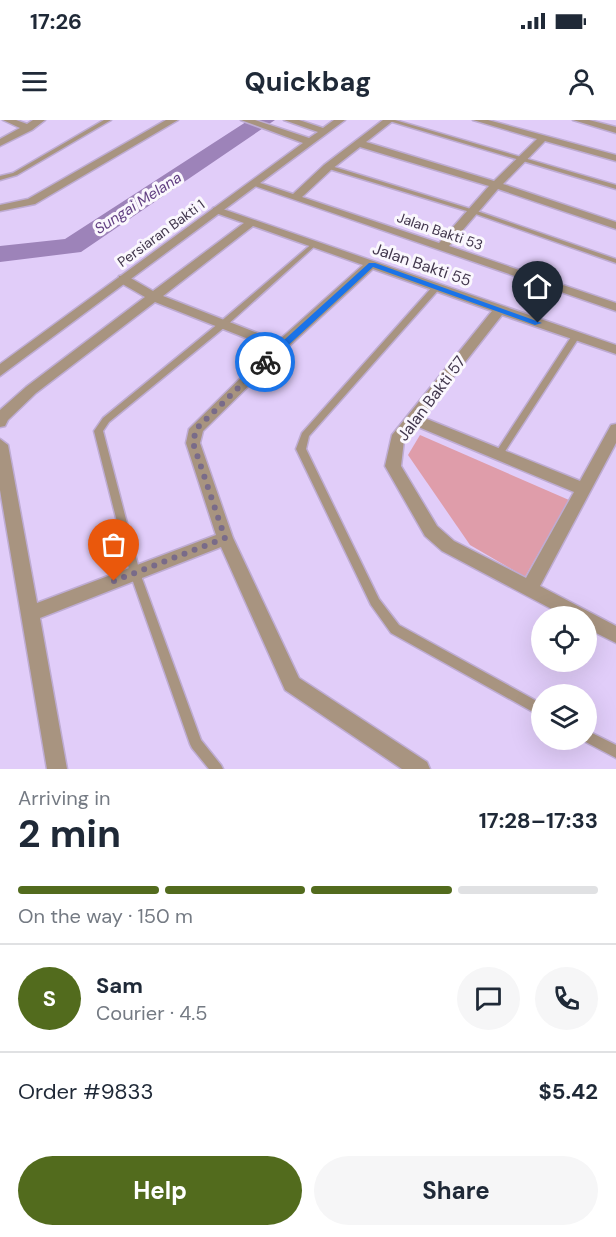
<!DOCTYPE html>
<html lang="en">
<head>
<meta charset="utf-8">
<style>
	body { margin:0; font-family:"DM Sans",sans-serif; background:#f6f6f7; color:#1f2937; height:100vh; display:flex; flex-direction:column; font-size:22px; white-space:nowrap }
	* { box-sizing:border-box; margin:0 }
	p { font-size:20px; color:#747a83 }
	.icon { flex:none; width:33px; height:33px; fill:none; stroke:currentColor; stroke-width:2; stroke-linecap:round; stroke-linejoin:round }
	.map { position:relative; height:649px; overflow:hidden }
	.sheet { display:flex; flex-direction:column; background:#fff; flex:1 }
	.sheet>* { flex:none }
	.buttons { position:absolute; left:531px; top:486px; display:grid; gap:12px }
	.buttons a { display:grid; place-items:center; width:66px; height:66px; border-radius:50%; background:#fff; box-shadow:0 6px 24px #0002; font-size:30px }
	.pin { position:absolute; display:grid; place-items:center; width:51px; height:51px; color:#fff; margin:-62px -26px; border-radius:50% 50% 50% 0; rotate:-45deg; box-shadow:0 0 6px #0007 }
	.pin .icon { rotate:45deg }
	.courier { position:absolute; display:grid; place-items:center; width:60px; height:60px; margin:-30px; border:4px solid #1a73e8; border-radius:50%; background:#fff; color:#222; box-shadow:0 2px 8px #0007 }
	.overview em { font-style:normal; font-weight:700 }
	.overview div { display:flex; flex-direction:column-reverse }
	.overview { display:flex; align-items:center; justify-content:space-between; height:102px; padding:0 18px }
	h1 { font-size:39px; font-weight:700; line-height:45px }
	.bar { display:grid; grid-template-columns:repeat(4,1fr); gap:9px 6px; align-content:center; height:72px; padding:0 18px }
	.bar i { height:8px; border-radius:4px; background:#e0e1e3 }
	.bar .selected { background:#526b1d }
	.bar p { grid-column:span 4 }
	.line { display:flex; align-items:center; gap:15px; padding:0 18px; border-top:2px solid #e0e1e3 }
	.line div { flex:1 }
	.round { display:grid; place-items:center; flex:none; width:63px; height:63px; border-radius:32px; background:#f6f6f7 }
	.action { display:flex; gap:12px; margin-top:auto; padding:12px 18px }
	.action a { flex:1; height:69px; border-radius:36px; background:#526b1d; color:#fff; font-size:24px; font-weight:700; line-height:69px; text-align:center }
	.action a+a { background:#f6f6f7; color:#1f2937 }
	.status { display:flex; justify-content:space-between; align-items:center; height:42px; padding:0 30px; background:#fff; direction:ltr }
	.status svg { height:16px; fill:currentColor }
	header { display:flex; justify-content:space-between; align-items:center; height:78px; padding:0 18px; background:#fff; font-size:27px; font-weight:700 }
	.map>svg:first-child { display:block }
</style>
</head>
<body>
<div class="status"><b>17:26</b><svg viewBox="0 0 49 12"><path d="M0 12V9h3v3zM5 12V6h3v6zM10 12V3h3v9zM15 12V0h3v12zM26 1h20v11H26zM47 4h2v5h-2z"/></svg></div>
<header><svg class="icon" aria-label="menu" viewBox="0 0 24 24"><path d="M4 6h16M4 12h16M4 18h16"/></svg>Quickbag<svg class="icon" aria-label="person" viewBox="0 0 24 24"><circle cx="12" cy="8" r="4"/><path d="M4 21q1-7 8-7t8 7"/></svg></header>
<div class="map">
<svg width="616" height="649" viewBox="0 0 616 649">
	<rect width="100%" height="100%" fill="#e1cdf9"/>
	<path fill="#df9daa" d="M420,315L569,380L525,457L470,425L408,335Z"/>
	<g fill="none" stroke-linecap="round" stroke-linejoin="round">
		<path fill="#9d83b9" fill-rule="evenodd" d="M249,0H275L81,132L0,142V126L65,119Z"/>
		<g stroke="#beacd3" stroke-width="3">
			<g id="service">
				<path d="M104,0H111L17,55L0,60V56L13,53Z"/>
				<path d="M386,0H395L616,65V69Z"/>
				<path d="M328,45L474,90L616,139V143L470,92L326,48V46Z"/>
				<path d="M314,122L316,123V125L225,207L109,302L103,311L140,453L201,620L221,645L223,649H209L192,628L190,624L130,453L94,311L103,298L219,203Z"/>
				<path d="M434,165H440L441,167L309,316L306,329L379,479L399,505L542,584V597L391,513L371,485L296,329L302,313Z"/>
				<path d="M576,213L580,216L502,336H496L494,334L496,332L573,214Z"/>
				<path d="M586,610L616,625V638L582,620H586Z"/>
			</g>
		</g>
		<g stroke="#beacd3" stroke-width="3">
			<g id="minor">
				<path d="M3,0H16L27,4L33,0H45L32,10L0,26V19L20,8Z"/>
				<path d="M166,0H178L35,84L0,91V85L28,79Z"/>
				<path d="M383,0H394L366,22L494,61L537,19L473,0H488L616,35V41L545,21L503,64L616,102V109L498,69L449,126L616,183V191L249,64L254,61L293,74L324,45ZM360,27L489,66L439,123L302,77L332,49Z"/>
				<path d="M573,0H589L616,7V13Z"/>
				<path d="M217,87L616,225V234L502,195L422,297L580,361L611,305L616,304V323L540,466L616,506V523L586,508V496H565L442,431L425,416L385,346L392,315L492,191L373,149L285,230L203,311L200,323L233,418L299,558L427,642L430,649H402L285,570L221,427L40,498L67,649H47L0,370V319L8,325L37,483L216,415L186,323L189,309L271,228L155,182L36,273L8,300L5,306L0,307V290L26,267L145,177L119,162V156H127L153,171L244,103L213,92V88ZM253,106L363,145L278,221L163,176ZM416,306L574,372L526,458L454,421L437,406L401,346L404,320Z"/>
			</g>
		</g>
		<g stroke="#beacd3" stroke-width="3">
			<path id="tertiary" d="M241,0H255L309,18L318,12L284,0H299L323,8L334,0H345L0,256V244L303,23Z"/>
		</g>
		<use href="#service" fill="#a89480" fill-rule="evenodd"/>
		<use href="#minor" fill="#a89480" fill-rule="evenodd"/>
		<use href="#tertiary" fill="#a89480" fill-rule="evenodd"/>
	</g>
	<path fill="#1a73e8" d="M369,143H375L542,203L535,205L373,147L268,244H262V240Z"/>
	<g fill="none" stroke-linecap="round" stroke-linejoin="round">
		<path stroke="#796b89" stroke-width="6" stroke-dasharray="0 10.8" d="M114,461L225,418L193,323L196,309L265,242"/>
	</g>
	<g text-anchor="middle" stroke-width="6" stroke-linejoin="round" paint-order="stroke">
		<g font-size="14" fill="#41364c" stroke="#faf7fd">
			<text transform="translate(440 111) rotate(19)" y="5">Jalan Bakti 53</text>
			<text transform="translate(161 113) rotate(-36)" y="5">Persiaran Bakti 1</text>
		</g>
		<g font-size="15" font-style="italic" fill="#613f82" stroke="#faf7fd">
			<text transform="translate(138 83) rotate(-33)" y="5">Sungai Melana</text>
		</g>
		<g font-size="16" fill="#41364c" stroke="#faf7fd">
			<text transform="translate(422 144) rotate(19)" y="6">Jalan Bakti 55</text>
			<text transform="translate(431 278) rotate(-53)" y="6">Jalan Bakti 57</text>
		</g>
	</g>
</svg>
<div class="buttons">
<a><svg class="icon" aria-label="locate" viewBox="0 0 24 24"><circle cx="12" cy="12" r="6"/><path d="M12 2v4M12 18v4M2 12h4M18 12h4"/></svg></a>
<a><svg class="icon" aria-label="layers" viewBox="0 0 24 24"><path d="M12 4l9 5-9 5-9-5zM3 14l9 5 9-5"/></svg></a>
</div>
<div class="pin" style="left:114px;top:461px;background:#ea580c"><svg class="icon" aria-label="bag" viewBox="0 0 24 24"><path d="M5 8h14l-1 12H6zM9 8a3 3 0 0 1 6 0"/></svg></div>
<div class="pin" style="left:538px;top:203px;background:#1f2937"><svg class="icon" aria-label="home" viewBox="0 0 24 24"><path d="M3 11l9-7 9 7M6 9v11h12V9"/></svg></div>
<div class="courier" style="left:265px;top:242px"><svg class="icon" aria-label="bike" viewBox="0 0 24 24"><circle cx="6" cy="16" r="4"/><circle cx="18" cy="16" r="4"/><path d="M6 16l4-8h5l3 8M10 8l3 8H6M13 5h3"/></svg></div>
</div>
<section class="sheet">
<div class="overview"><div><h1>2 min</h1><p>Arriving in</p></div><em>17:28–17:33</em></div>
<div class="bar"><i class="selected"></i><i class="selected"></i><i class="selected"></i><i></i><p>On the way · 150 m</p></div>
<div class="line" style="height:108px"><b class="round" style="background:#526b1d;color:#fff">S</b><div><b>Sam</b><p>Courier · 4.5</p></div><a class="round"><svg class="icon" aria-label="chat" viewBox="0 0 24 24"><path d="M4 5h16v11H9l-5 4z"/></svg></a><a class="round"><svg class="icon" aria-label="phone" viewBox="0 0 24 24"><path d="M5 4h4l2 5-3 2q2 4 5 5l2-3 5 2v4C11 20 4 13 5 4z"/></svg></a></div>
<div class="line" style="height:78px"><div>Order #9833</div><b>$5.42</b></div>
<div class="action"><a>Help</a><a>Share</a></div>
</section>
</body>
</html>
